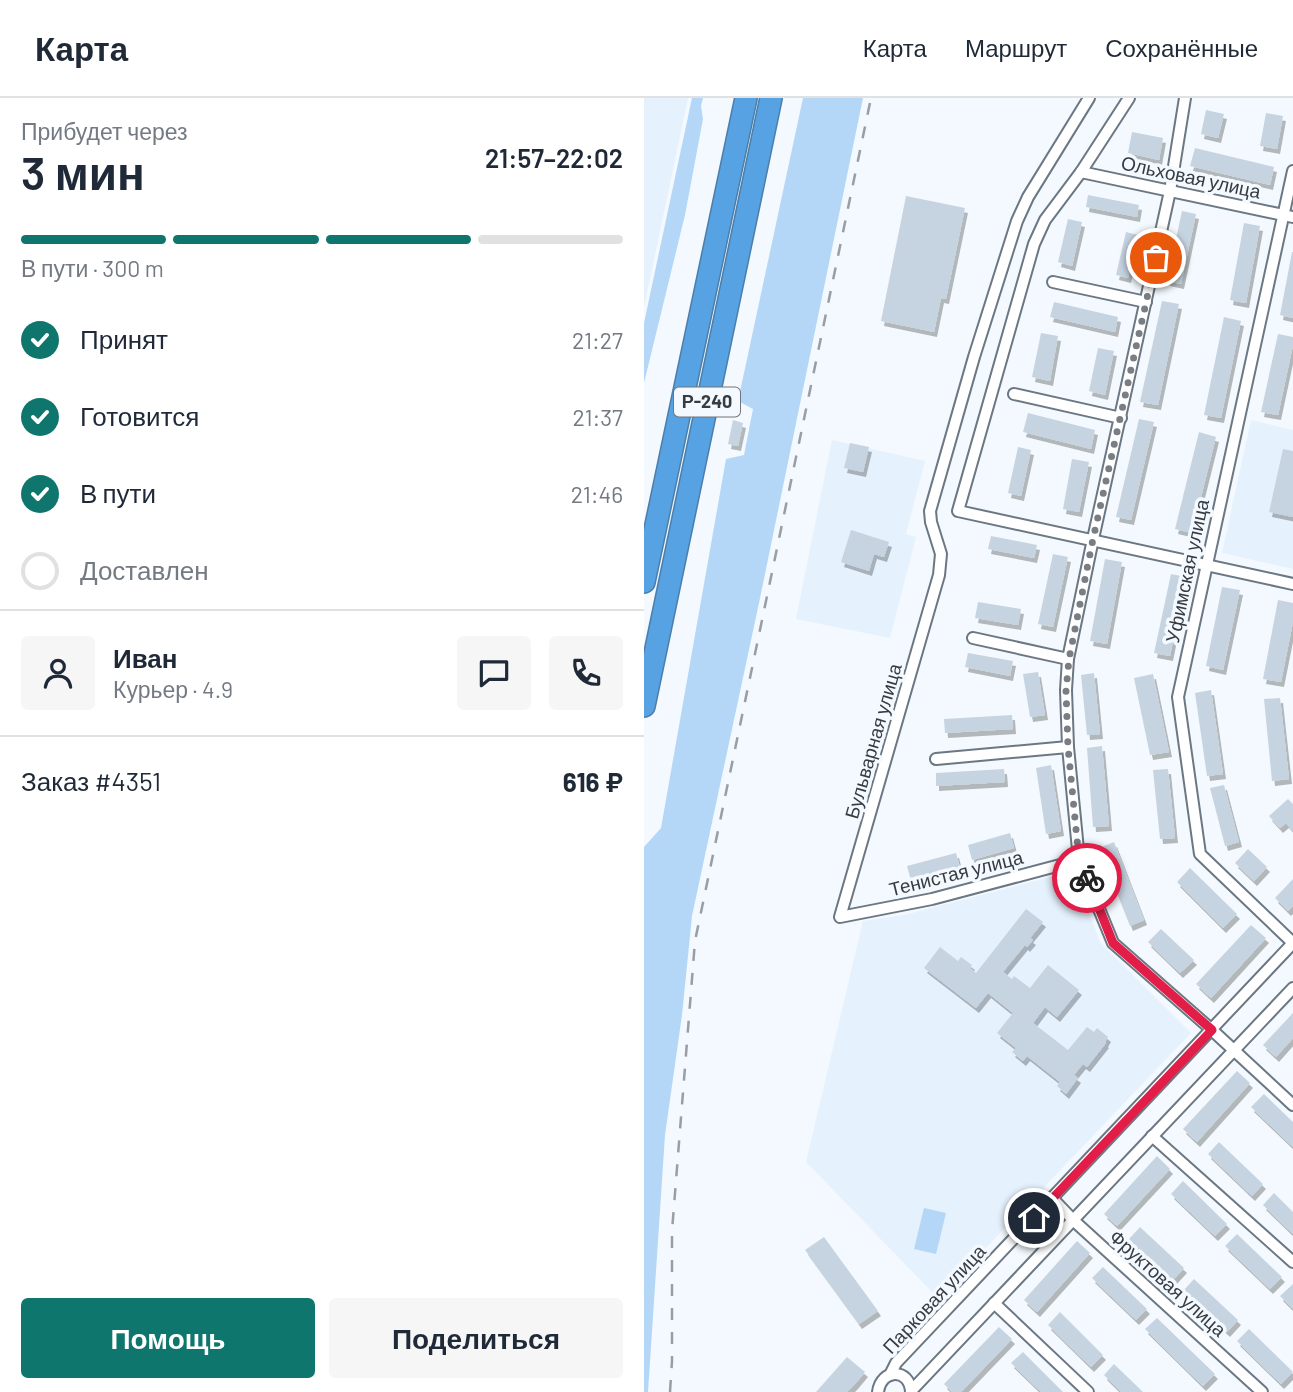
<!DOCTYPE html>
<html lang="ru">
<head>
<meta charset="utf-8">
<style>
	body { margin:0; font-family:Barlow,sans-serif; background:#f6f6f7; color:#1f2937; height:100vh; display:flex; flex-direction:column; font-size:26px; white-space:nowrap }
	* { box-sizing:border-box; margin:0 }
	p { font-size:23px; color:#747a83 }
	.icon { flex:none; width:38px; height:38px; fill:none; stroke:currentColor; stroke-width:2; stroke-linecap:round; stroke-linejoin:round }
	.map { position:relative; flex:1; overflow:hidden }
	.sheet { display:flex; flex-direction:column; background:#fff; width:644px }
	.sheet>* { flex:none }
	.pin { position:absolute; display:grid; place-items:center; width:60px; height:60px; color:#fff; margin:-30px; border:4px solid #fff; border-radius:50%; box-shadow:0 2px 7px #0007 }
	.courier { position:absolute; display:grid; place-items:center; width:70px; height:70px; margin:-35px; border:5px solid #e11d48; border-radius:50%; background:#fff; color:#222; box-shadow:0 2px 9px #0007 }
	.overview em { font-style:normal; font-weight:600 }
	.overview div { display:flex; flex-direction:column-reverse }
	.overview { display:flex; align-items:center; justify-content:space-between; height:119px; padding:0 21px }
	h1 { font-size:46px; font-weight:600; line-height:52px }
	.bar { display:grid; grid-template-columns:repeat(4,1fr); gap:10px 7px; align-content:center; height:84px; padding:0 21px }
	.bar i { height:9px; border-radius:5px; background:#e0e1e3 }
	.bar .active { background:#0f766e }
	.bar p { grid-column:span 4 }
	.line { display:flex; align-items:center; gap:18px; padding:0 21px; border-top:2px solid #e0e1e3 }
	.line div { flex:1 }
	.round { display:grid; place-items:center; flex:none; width:74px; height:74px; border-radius:7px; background:#f6f6f7 }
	ol { padding:0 21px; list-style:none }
	li { display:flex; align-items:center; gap:21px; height:77px }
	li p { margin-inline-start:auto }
	li .icon { padding:7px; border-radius:50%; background:#0f766e; color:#fff; stroke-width:4 }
	li:last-child { color:#747a83 }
	li i { width:38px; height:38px; border:4px solid #e0e1e3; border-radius:50% }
	.cta { display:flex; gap:14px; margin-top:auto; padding:14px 21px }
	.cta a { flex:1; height:80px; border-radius:7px; background:#0f766e; color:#fff; font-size:28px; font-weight:600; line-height:80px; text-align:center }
	.cta a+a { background:#f6f6f7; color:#1f2937 }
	header { display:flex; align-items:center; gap:42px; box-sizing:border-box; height:98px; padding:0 35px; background:#fff; border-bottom:2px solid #e0e1e3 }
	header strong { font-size:33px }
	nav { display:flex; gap:38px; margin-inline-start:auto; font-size:24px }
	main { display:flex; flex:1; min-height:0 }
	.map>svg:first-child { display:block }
</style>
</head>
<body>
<header>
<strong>Карта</strong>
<nav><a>Карта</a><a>Маршрут</a><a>Сохранённые</a></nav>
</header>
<main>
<section class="sheet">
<div class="overview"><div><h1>3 мин</h1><p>Прибудет через</p></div><em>21:57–22:02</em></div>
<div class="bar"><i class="active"></i><i class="active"></i><i class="active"></i><i></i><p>В пути · 300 m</p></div>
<ol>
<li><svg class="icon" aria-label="check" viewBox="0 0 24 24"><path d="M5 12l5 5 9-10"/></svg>Принят<p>21:27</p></li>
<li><svg class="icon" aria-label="check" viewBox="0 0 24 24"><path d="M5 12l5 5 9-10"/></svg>Готовится<p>21:37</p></li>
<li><svg class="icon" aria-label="check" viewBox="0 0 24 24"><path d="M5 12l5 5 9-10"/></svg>В пути<p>21:46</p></li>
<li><i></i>Доставлен</li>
</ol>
<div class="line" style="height:126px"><a class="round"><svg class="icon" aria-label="person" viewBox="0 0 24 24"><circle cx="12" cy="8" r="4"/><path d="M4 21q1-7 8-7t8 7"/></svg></a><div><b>Иван</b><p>Курьер · 4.9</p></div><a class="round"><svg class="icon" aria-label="chat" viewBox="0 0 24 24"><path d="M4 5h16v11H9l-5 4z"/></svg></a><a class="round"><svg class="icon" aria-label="phone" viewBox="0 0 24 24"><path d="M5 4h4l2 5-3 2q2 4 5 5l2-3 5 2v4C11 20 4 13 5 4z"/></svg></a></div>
<div class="line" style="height:91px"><div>Заказ #4351</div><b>616 ₽</b></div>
<div class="cta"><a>Помощь</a><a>Поделиться</a></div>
</section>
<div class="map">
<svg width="649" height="1294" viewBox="0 0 649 1294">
	<defs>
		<filter id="shadow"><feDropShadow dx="3" dy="5" stdDeviation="0" flood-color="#0004"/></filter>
	</defs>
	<rect width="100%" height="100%" fill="#f3f9fe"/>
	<g fill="#e5f1fd">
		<path d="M0,0H44L0,209Z"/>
		<path d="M607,322L649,332V471L578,455Z"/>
		<path d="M188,342L281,363L262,436L272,439L246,540L152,521Z"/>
		<path d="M430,773L456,844L547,935L318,1175L290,1196L162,1064L219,823L260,817Z"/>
	</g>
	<g fill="#b4d7f7">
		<path d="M48,0H59L57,8L59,21L41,117L0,285V225Z"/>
		<path d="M159,0H219L115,505L48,818L38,917L21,1037L4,1294H0V749L17,730L82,361L100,357L109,311L94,303Z"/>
		<path d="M280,1110L302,1115L292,1156L270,1151Z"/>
	</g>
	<g fill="#c6d4e1" filter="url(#shadow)">
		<path d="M562,12L580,16L574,40L557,36Z"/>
		<path d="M622,15L639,18L633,51L616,48Z"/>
		<path d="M488,34L519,40L515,62L484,55Z"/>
		<path d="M551,50L630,69L626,87L546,68Z"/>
		<path d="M444,97L495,107L493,119L442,109Z"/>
		<path d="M262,98L321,110L302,201L297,200L290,234L237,223Z"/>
		<path d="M538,113L552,116L537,186L523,183Z"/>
		<path d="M424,121L438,124L428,168L414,164Z"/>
		<path d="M600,125L616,128L602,205L586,202Z"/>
		<path d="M482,134L494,137L484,180L472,177Z"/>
		<path d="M648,154H649V220L636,217Z"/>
		<path d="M518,203L535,206L514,307L496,304Z"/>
		<path d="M410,204L474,219L471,234L406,219Z"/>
		<path d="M580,219L597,223L577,320L560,317Z"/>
		<path d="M397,235L414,238L406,283L388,279Z"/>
		<path d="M634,236L649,239V247L634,317L617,314Z"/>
		<path d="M454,250L470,253L461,297L445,293Z"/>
		<path d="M384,315L451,332L447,351L379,334Z"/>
		<path d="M495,321L510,324L487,422L472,419Z"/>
		<path d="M89,322L99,325L94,348L84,346Z"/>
		<path d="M555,334L572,339L548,435L531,431Z"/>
		<path d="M206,345L225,349L219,374L200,370Z"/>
		<path d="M374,349L387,352L377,398L364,395Z"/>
		<path d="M639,351L649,353V419L625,414Z"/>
		<path d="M428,361L445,364L435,414L419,411Z"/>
		<path d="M207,432L245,444L240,459L230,456L225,473L197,464Z"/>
		<path d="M347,438L393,447L390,460L344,451Z"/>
		<path d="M409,456L424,459L409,529L394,526Z"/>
		<path d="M461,461L478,464L463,546L446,543Z"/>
		<path d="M527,476L542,479L526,558L510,555Z"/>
		<path d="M578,489L596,492L579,572L562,568Z"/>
		<path d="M634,502L649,505V524L637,584L619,581Z"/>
		<path d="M334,504L377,511L374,527L331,520Z"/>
		<path d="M324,555L369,563L366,578L321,569Z"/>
		<path d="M394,574L401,617L386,619L379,576Z"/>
		<path d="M450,575L456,636L443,637L437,577Z"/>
		<path d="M509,576L525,654L506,657L490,580Z"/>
		<path d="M567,592L579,676L563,678L551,595Z"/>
		<path d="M636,600L645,681L628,683L620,601Z"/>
		<path d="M368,617L369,631L301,635L300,621Z"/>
		<path d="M458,648L465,728L449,729L443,650Z"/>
		<path d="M407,667L417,733L402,736L392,670Z"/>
		<path d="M360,671L361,684L292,688V675Z"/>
		<path d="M524,671L531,740L516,741L509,672Z"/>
		<path d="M580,687L595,744L581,748L566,690Z"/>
		<path d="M644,701L649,706V733L642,725L636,730L625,718Z"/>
		<path d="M366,735L370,750L328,762L324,747Z"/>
		<path d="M470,744L500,822L486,828L455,750Z"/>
		<path d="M604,751L623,769L610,783L591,765Z"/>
		<path d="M312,755L316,770L267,783L263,768Z"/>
		<path d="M546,770L593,816L579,830L533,784Z"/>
		<path d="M649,781V808L644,813L631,800Z"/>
		<path d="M382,811L399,824L386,840L389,842L383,849L381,847L359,874L368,881L370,878L386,890L404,867L435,892L413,919L401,909L389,925L424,952L443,929L450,934L453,930L464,939L461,944L462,945L443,969L439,966L430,977L434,980L422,996L413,988L416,984L383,958L379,963L368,954L372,950L353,935L369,915L344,895L332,910L280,870L296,849L314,863L317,859L328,867L326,870L332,875Z"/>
		<path d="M607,827L622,840L567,900L552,886Z"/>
		<path d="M517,831L550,862L536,875L504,844Z"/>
		<path d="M649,915V940L632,959L619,947Z"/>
		<path d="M593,973L606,985L553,1044L539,1031Z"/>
		<path d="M620,996L649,1024V1049L607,1009Z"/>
		<path d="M575,1044L619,1086L608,1098L564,1056Z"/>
		<path d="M513,1058L526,1071L473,1128L460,1116Z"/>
		<path d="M539,1083L583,1126L571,1138L527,1096Z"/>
		<path d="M630,1095L649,1114V1136L619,1107Z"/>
		<path d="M496,1129L540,1170L529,1182L485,1141Z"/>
		<path d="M593,1136L638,1179L626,1191L581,1148Z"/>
		<path d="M180,1139L234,1213L215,1226L161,1152Z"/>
		<path d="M433,1143L446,1155L393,1214L380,1202Z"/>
		<path d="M459,1169L503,1211L492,1222L448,1180Z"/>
		<path d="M550,1181L594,1222L583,1234L539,1193Z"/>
		<path d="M649,1186V1211L636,1198Z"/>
		<path d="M416,1214L459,1257L447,1269L404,1227Z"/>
		<path d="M513,1220L571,1276L559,1288L501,1231Z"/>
		<path d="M355,1229L368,1241L317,1294H308L300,1286Z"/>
		<path d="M605,1231L649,1274L637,1286L593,1243Z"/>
		<path d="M379,1254L419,1294H397L367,1265Z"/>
		<path d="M203,1259L221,1274L211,1286L203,1294H172Z"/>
		<path d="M470,1266L499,1294H477L460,1277Z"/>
	</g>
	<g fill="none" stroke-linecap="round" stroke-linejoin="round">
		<g stroke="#6b7883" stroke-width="14">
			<g id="street">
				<path d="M485,0L437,74L401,122L390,146L314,413L649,486"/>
				<path d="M541,0L526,93L449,441L424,561L422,592L424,649L435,762L469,845L568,932L649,1007"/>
				<path d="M649,73L534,599L556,756L649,845"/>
				<path d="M437,74L649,119"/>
				<path d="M409,184L502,204"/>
				<path d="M370,296L477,320"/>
				<path d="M329,540L424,561"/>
				<path d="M292,661L424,649"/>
				<path d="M435,762L288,801L196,819L295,477L297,456L287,424L286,413L330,259L373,123L384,99L445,0"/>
				<path d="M508,1038L649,1164"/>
				<path d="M408,1100L429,1122L618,1294"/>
				<path d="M350,1205L444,1294"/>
				<path d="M246,1277L252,1265L649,845"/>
				<path d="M268,1292L649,890"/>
				<path d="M234,1294C237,1270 266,1270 267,1294"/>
			</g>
		</g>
		<g stroke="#4b7eaa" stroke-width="24">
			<g id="highway">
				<path d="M0,484L102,0"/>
				<path d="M0,608L127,0"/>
			</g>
		</g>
		<use href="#street" stroke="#fff" stroke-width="10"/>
		<use href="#highway" stroke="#57a2e2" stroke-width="21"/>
		<path stroke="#989ea3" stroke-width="2.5" stroke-dasharray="12 12" stroke-linecap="butt" d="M26,1294L28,1263V1133L51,843L227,0"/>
	</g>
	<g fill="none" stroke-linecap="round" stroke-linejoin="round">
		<path stroke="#787e83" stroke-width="7" stroke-dasharray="0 12.6" d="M443,780L435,762L424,649L422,593L425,561L449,441L512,160"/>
		<path stroke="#e11d48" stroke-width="9" d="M390,1120L568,932L469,845L443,780"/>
	</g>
	<g text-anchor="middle" stroke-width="7" stroke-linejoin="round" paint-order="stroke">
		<rect fill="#f3f9fe" stroke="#6f757a" stroke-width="2" x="30" y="289.5" width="66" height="29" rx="5"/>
		<g font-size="18" font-weight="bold" fill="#363c41">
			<text x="63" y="310">Р-240</text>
		</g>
		<g font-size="19" fill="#363c41" stroke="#f3f9fe">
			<text transform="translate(547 79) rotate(12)" y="7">Ольховая улица</text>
			<text transform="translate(543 473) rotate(-78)" y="7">Уфимская улица</text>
			<text transform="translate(229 643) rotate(-74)" y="7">Бульварная улица</text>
			<text transform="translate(312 775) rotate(-14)" y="7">Тенистая улица</text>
			<text transform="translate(524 1185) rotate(42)" y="7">Фруктовая улица</text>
			<text transform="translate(290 1201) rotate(-47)" y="7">Парковая улица</text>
		</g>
	</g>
</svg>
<div class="pin" style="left:512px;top:160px;background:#ea580c"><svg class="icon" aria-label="bag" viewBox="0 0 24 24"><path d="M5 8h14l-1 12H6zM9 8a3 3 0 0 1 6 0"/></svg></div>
<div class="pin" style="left:390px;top:1120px;background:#1f2937"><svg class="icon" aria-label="home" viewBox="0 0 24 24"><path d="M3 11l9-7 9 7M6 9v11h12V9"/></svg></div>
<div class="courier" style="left:443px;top:780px"><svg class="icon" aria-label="bike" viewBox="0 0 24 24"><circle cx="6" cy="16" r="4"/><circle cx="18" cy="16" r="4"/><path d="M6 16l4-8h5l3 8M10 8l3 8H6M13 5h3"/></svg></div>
</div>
</main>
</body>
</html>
